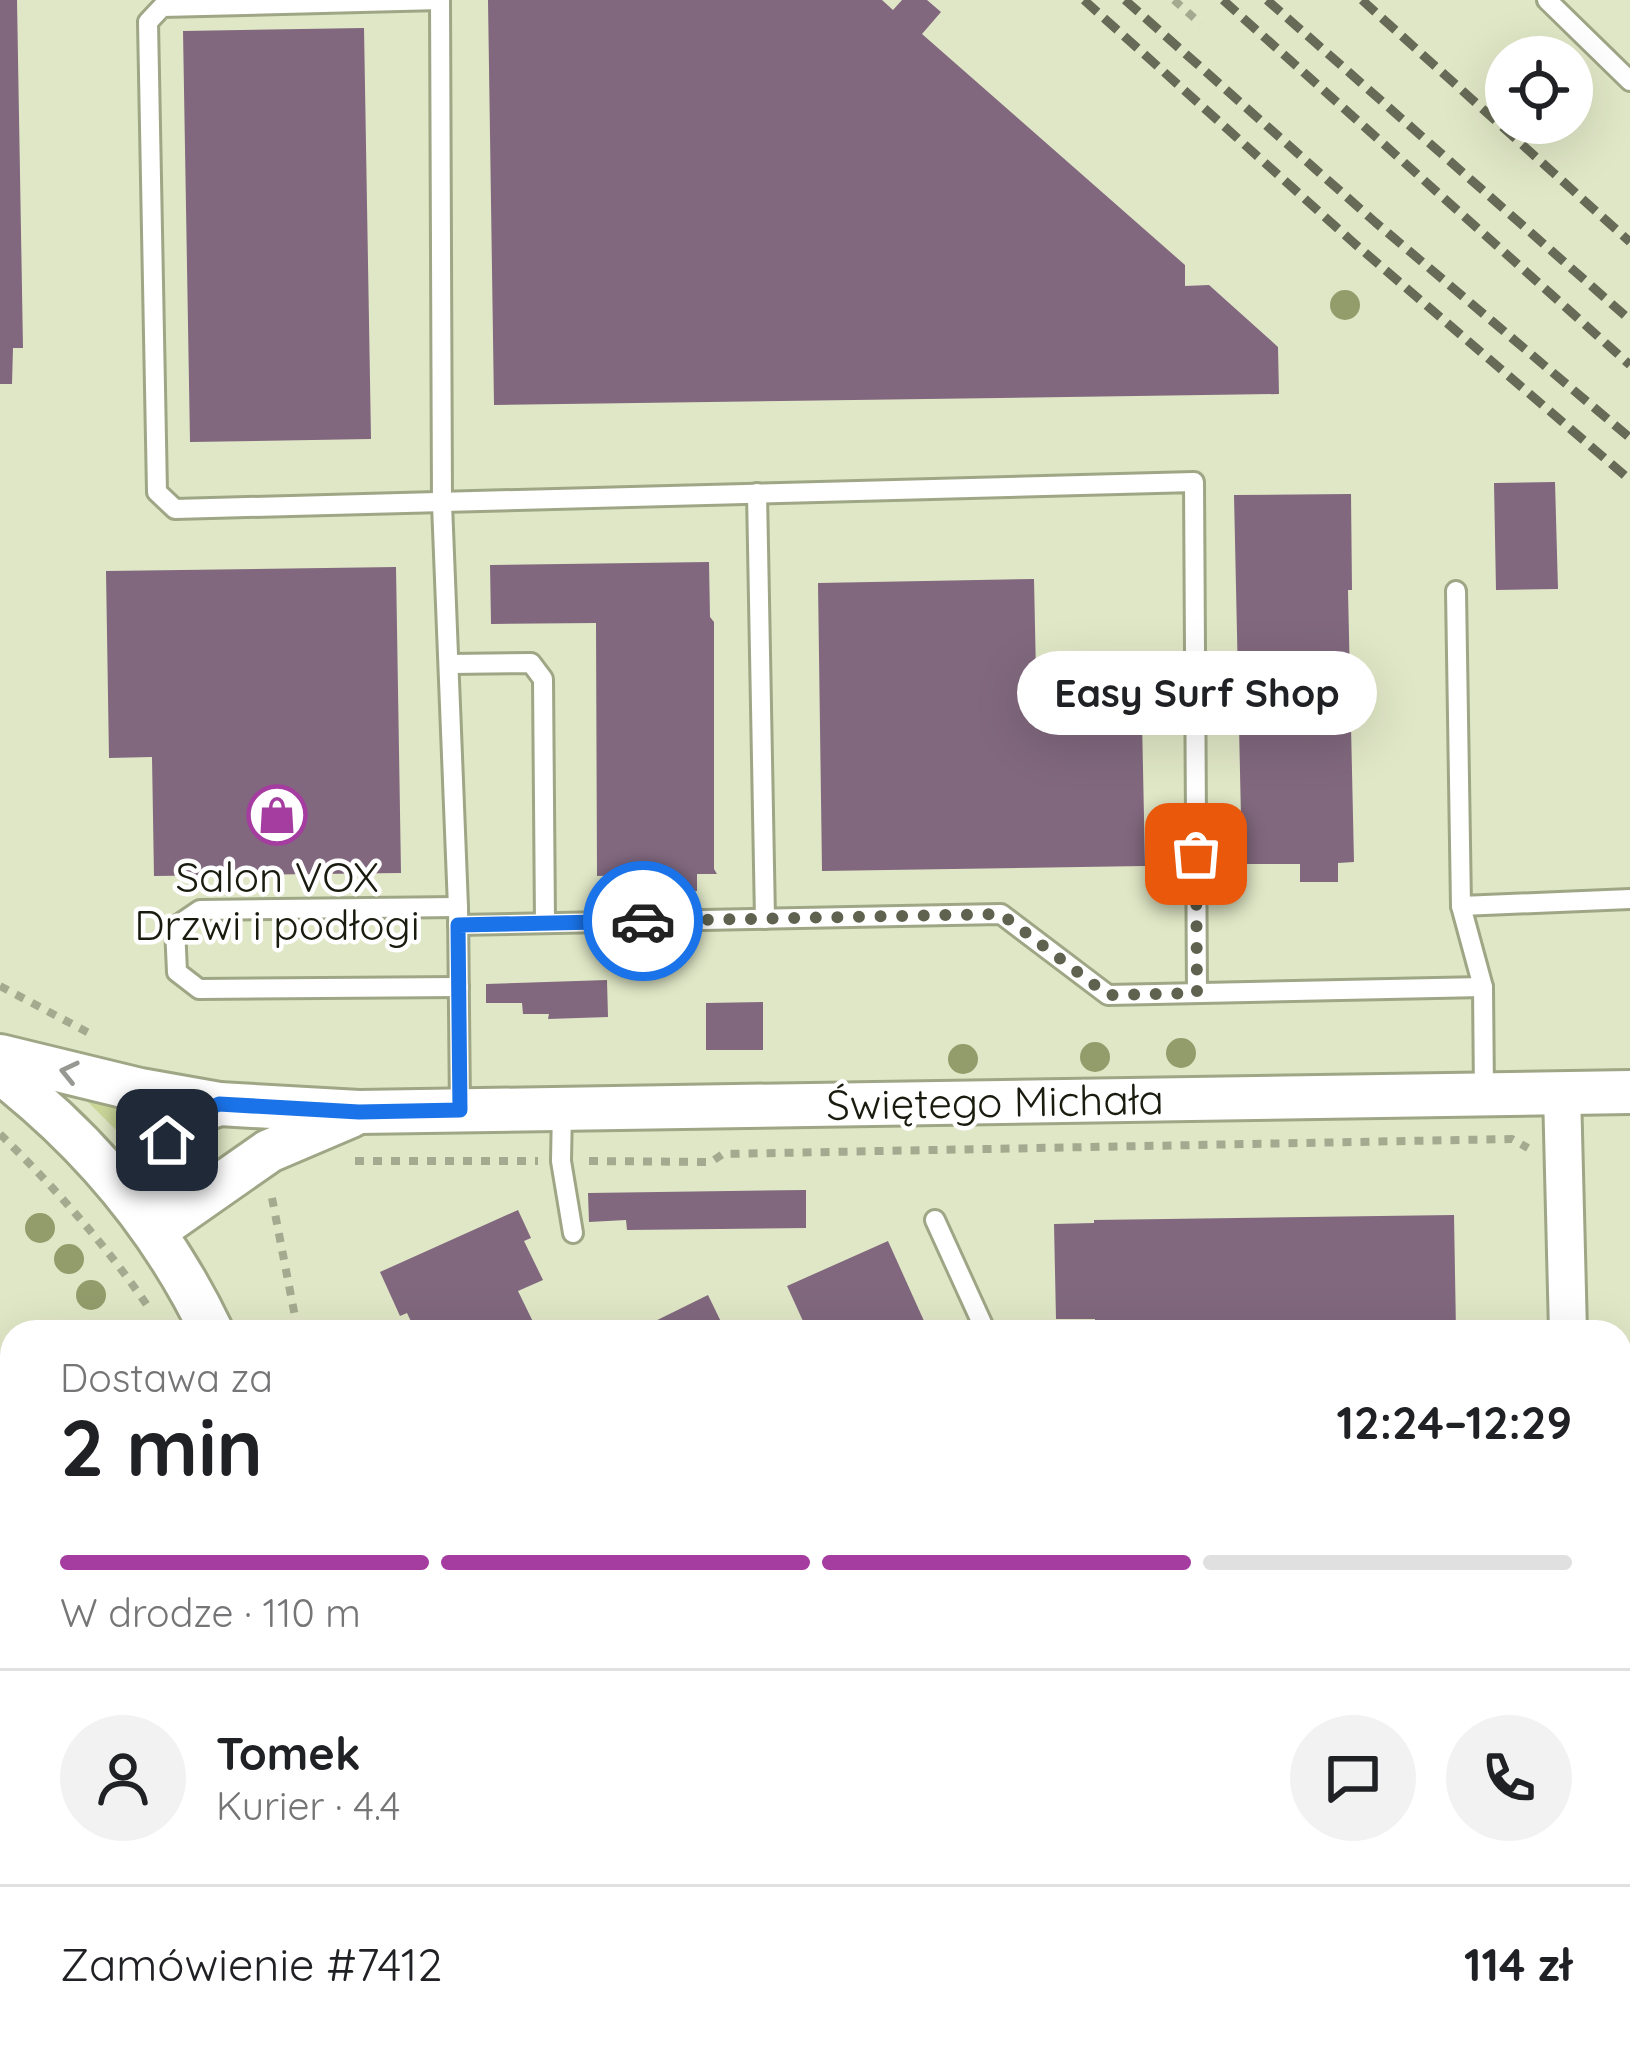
<!DOCTYPE html>
<html lang="pl">
<head>
<meta charset="utf-8">
<style>
	body { margin:0; font-family:Quicksand,sans-serif; background:#f2f2f2; color:#202124; height:100vh; display:flex; flex-direction:column; font-size:45px; white-space:nowrap }
	* { box-sizing:border-box; margin:0 }
	p { font-size:39px; color:#757577 }
	.icon { flex:none; width:66px; height:66px; fill:none; stroke:currentColor; stroke-width:2; stroke-linecap:round; stroke-linejoin:round }
	.map { position:relative; flex:1; overflow:hidden }
	.panel { position:absolute; left:0px; top:1320px; width:1632px; height:747px; display:flex; flex-direction:column; background:#fff; border-radius:36px 36px 0 0; box-shadow:0 12px 48px #0002 }
	.panel>* { flex:none }
	.buttons { position:absolute; left:1485px; top:36px; display:grid; gap:24px }
	.buttons a { display:grid; place-items:center; width:108px; height:108px; border-radius:50%; background:#fff; box-shadow:0 12px 48px #0002; font-size:60px }
	.pin { position:absolute; display:grid; place-items:center; width:102px; height:102px; color:#fff; margin:-51px; border-radius:24px; box-shadow:0 6px 18px #0006 }
	.courier { position:absolute; display:grid; place-items:center; width:120px; height:120px; margin:-60px; border:9px solid #1a73e8; border-radius:50%; background:#fff; color:#222; box-shadow:0 3px 15px #0007 }
	.bubble { position:absolute; height:84px; border-radius:42px; background:#fff; box-shadow:0 12px 48px #0002; font-size:39px; font-weight:700; line-height:84px; text-align:center }
	.overview em { font-style:normal; font-weight:700 }
	.overview div { display:flex; flex-direction:column-reverse }
	.overview { display:flex; align-items:center; justify-content:space-between; height:204px; padding:0 60px }
	h1 { font-size:78px; font-weight:700; line-height:90px }
	.bar { display:grid; grid-template-columns:repeat(4,1fr); gap:18px 12px; align-content:center; height:144px; padding:0 60px }
	.bar i { height:15px; border-radius:9px; background:#e0e0e0 }
	.bar .active { background:#a53da0 }
	.bar p { grid-column:span 4 }
	.line { display:flex; align-items:center; gap:30px; padding:0 60px; border-top:3px solid #e0e0e0 }
	.line div { flex:1 }
	.round { display:grid; place-items:center; flex:none; width:126px; height:126px; border-radius:63px; background:#f2f2f2 }
	.map>svg:first-child { display:block }
</style>
</head>
<body>
<div class="map">
<svg width="1630" height="2066" viewBox="0 0 1630 2066">
	<rect width="100%" height="100%" fill="#e0e7c6"/>
	<path fill="#c9d698" d="M70,1084L172,1107L133,1147Z"/>
	<g fill="#81687e">
		<path d="M0,0H17L23,348H13L12,384H0Z"/>
		<path d="M488,0H882L893,10L902,0H927L941,12L922,34L1185,265V286L1209,285L1278,347L1279,394L494,405Z"/>
		<path d="M364,28L371,439L190,442L183,31Z"/>
		<path d="M1555,482L1558,589L1496,590L1494,483Z"/>
		<path d="M1351,494L1352,590H1348L1354,862L1338,863V882H1300V864H1242L1234,495Z"/>
		<path d="M709,562L710,617L714,622V869L717,874H697V891L656,892V874L597,876L596,623L491,624L490,565Z"/>
		<path d="M396,567L401,873L154,876L152,757L109,758L106,571Z"/>
		<path d="M1034,579L1037,722L1142,720L1145,866L822,871L818,583Z"/>
		<path d="M607,980L608,1017L548,1019L549,1014H523L522,1003H486V984Z"/>
		<path d="M763,1002V1050H706V1003Z"/>
		<path d="M806,1190V1228L627,1230L626,1220L589,1222L588,1193Z"/>
		<path d="M518,1210L531,1238L524,1241L543,1280L518,1291L538,1332H416L407,1313L400,1316L380,1272Z"/>
		<path d="M1454,1215L1456,1332H1095V1319H1056L1054,1224L1094,1223V1220Z"/>
		<path d="M888,1241L929,1332H808L787,1286Z"/>
		<path d="M708,1295L726,1332H633Z"/>
		<path d="M1626,1945L1630,1980V2066H1600L1598,2055H1620V1946Z"/>
		<path d="M0,1951L12,1955V2013L0,2009Z"/>
		<path d="M398,2055H453L459,2066H375Z"/>
		<path d="M842,2055H1123L1100,2066H847Z"/>
		<path d="M1335,2055H1467V2057L1430,2066H1338Z"/>
	</g>
	<g fill="none" stroke-linecap="round" stroke-linejoin="round">
		<g stroke="#9fa686" stroke-width="24">
			<g id="service">
				<path d="M440,0L162,7L148,22L157,492L175,509L1194,482L1197,993"/>
				<path d="M440,0L442,504L458,907L460,1110"/>
				<path d="M1547,0L1630,81"/>
				<path d="M757,493L765,919"/>
				<path d="M1456,591L1461,906L1483,987L1484,1093"/>
				<path d="M450,664L531,663L543,679L545,923"/>
				<path d="M1461,906L1630,899"/>
				<path d="M458,907L200,910L175,927L177,972L199,989L459,987"/>
				<path d="M458,925L1001,914L1108,995L1483,987"/>
				<path d="M562,1109L561,1161L573,1233"/>
				<path d="M935,1220L986,1332"/>
				<path d="M1620,1734L1630,1731"/>
			</g>
		</g>
		<g stroke="#9fa686" stroke-width="42">
			<g id="minor">
				<path d="M1562,1092L1568,1332"/>
				<path d="M1620,1767L1630,1787"/>
			</g>
		</g>
		<g stroke="#9fa686" stroke-width="48">
			<g id="tertiary">
				<path d="M0,1056L140,1090L219,1104L359,1112L1630,1092"/>
				<path d="M0,1072C91,1143 162,1227 212,1332"/>
				<path d="M156,1230L269,1151L351,1116"/>
				<path d="M156,1230C150,1168 155,1126 219,1104"/>
				<path d="M554,2055L560,2066"/>
			</g>
		</g>
		<g stroke="#a4aa8f" stroke-width="8" stroke-dasharray="9 9" stroke-linecap="butt">
			<path d="M1174,0L1201,24"/>
			<path d="M0,986L89,1033"/>
			<path d="M0,1134C56,1189 107,1246 151,1311"/>
			<path d="M355,1161H538"/>
			<path d="M589,1161L711,1162L723,1154L1512,1139L1528,1148"/>
			<path d="M272,1198L298,1332"/>
			<path d="M0,1593L12,1597"/>
			<path d="M504,2055L509,2066"/>
			<path d="M615,2066L623,2055"/>
		</g>
		<use href="#service" stroke="#fff" stroke-width="18"/>
		<use href="#minor" stroke="#fff" stroke-width="36"/>
		<use href="#tertiary" stroke="#fff" stroke-width="42"/>
		<g stroke="#666a56" stroke-width="9" stroke-dasharray="18 9" stroke-linecap="butt">
			<path d="M1084,0L1355,244L1630,480"/>
			<path d="M1125,0L1375,222L1630,438"/>
			<path d="M1223,0L1630,365"/>
			<path d="M1267,0L1630,320"/>
			<path d="M1362,0L1630,242"/>
		</g>
	</g>
	<g fill="#939c6b">
		<circle cx="1345" cy="305" r="15"/>
		<circle cx="1181" cy="1053" r="15"/>
		<circle cx="1095" cy="1057" r="15"/>
		<circle cx="963" cy="1059" r="15"/>
		<circle cx="40" cy="1228" r="15"/>
		<circle cx="69" cy="1259" r="15"/>
		<circle cx="91" cy="1295" r="15"/>
	</g>
	<defs><path id="oneway-chevron" d="M-2-3.5L2.5 0L-2 3.5" fill="none" stroke-width="1.6" stroke-linecap="round" stroke-linejoin="round" transform="scale(3)"/></defs>
	<use stroke="#989893" href="#oneway-chevron" transform="translate(69 1072) rotate(-167)"/>
	<g fill="none" stroke-linecap="round" stroke-linejoin="round">
		<path stroke="#5f624f" stroke-width="12" stroke-dasharray="0 21.6" d="M643,921L1001,914L1108,995L1197,993L1196,854"/>
		<path stroke="#1a73e8" stroke-width="15" d="M167,1140L181,1121L219,1104L359,1112L460,1110L458,925L643,921"/>
	</g>
	<defs>
		<g id="shop-ring" transform="scale(3)"><circle r="9.5" fill="#fff" stroke="#a53da0" stroke-width="1.5"/><path d="M-5-2.5h2.3a2.7 3.5 0 0 1 5.4 0H5L5.5 6h-11ZM-1.5-2.5h3a1.5 2.3 0 0 0-3 0Z" fill="#a53da0"/></g>
	</defs>
	<g fill-rule="evenodd">
		<use href="#shop-ring" x="277" y="815"/>
	</g>
	<g text-anchor="middle" stroke-width="9" stroke-linejoin="round" paint-order="stroke">
		<g font-size="42" fill="#191b0f" stroke="#fff">
			<text x="277" y="892">Salon VOX<tspan x="277" dy="48">Drzwi i podłogi</tspan></text>
		</g>
		<g font-size="42" fill="#191b0f" stroke="#fff">
			<text transform="translate(995 1102) rotate(-1)" y="15">Świętego Michała</text>
		</g>
	</g>
</svg>
<div class="buttons">
<a><svg class="icon" aria-label="locate" viewBox="0 0 24 24"><circle cx="12" cy="12" r="6"/><path d="M12 2v4M12 18v4M2 12h4M18 12h4"/></svg></a>
</div>
<div class="pin" style="left:1196px;top:854px;background:#ea580c"><svg class="icon" aria-label="bag" viewBox="0 0 24 24"><path d="M5 8h14l-1 12H6zM9 8a3 3 0 0 1 6 0"/></svg></div>
<div class="pin" style="left:167px;top:1140px;background:#1f2937"><svg class="icon" aria-label="home" viewBox="0 0 24 24"><path d="M3 11l9-7 9 7M6 9v11h12V9"/></svg></div>
<div class="courier" style="left:643px;top:921px"><svg class="icon" aria-label="car" viewBox="0 0 24 24"><path d="M5 17H2v-5l4-1 3-4h7l3 4 3 1v5h-3M9 17h6M6 11h13"/><circle cx="7" cy="17" r="2"/><circle cx="17" cy="17" r="2"/></svg></div>
<div class="bubble" style="left:1017px;top:651px;width:360px">Easy Surf Shop</div>
<section class="panel">
<div class="overview"><div><h1>2 min</h1><p>Dostawa za</p></div><em>12:24–12:29</em></div>
<div class="bar"><i class="active"></i><i class="active"></i><i class="active"></i><i></i><p>W drodze · 110 m</p></div>
<div class="line" style="height:216px"><a class="round"><svg class="icon" aria-label="person" viewBox="0 0 24 24"><circle cx="12" cy="8" r="4"/><path d="M4 21q1-7 8-7t8 7"/></svg></a><div><b>Tomek</b><p>Kurier · 4.4</p></div><a class="round"><svg class="icon" aria-label="chat" viewBox="0 0 24 24"><path d="M4 5h16v11H9l-5 4z"/></svg></a><a class="round"><svg class="icon" aria-label="phone" viewBox="0 0 24 24"><path d="M5 4h4l2 5-3 2q2 4 5 5l2-3 5 2v4C11 20 4 13 5 4z"/></svg></a></div>
<div class="line" style="height:156px"><div>Zamówienie #7412</div><b>114 zł</b></div>
</section>
</div>
</body>
</html>
